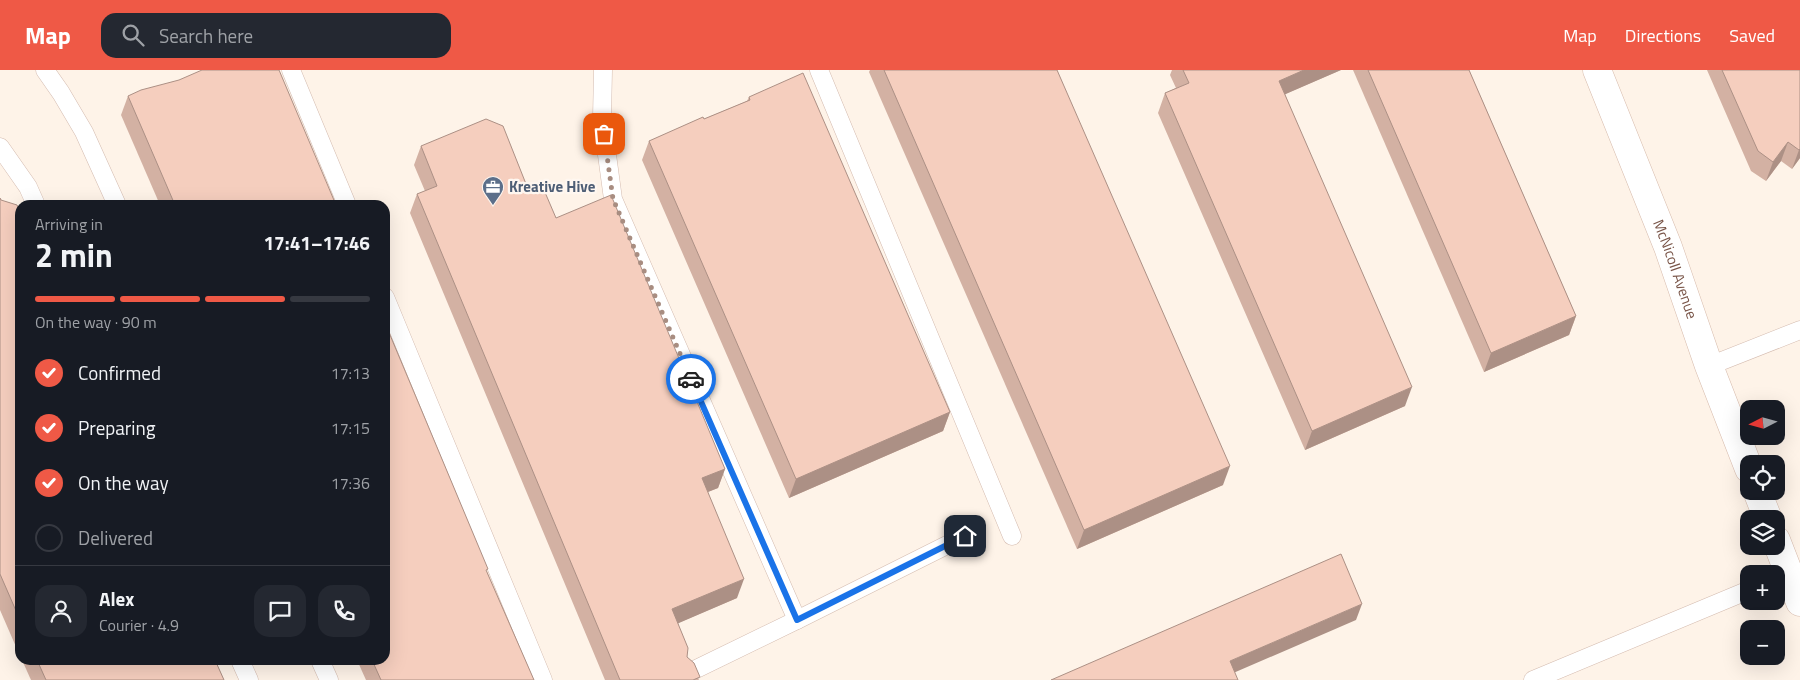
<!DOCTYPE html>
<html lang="en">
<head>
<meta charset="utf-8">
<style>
	body { margin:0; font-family:"Titillium Web",sans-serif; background:#242831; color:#f1f3f6; height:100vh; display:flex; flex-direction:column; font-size:19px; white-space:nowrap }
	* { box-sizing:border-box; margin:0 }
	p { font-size:16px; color:#9ea1a6 }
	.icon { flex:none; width:28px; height:28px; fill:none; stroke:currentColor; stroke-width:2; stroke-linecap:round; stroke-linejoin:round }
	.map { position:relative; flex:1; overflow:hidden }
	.sheet { position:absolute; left:15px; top:130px; width:375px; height:465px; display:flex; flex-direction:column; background:#171b24; border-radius:15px; box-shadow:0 5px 20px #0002 }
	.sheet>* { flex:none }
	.needle { width:32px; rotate:264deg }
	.tools { position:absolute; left:1740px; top:330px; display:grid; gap:10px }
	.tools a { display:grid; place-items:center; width:45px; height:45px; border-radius:10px; background:#171b24; box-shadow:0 5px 20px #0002; font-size:25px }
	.pin { position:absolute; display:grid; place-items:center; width:42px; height:42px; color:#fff; margin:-21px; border-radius:10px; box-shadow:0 2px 8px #0006 }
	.courier { position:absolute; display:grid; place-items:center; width:50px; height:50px; margin:-25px; border:4px solid #1a73e8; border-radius:50%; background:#fff; color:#222; box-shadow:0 1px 6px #0007 }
	.overview em { font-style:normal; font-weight:700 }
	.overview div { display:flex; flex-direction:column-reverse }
	.overview { display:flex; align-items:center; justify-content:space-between; height:85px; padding:0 20px }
	h1 { font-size:32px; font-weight:700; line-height:38px }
	.bar { display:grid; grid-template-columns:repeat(4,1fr); gap:8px 5px; align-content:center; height:60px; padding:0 20px }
	.bar i { height:6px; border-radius:4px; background:#363941 }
	.bar .current { background:#ef5946 }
	.bar p { grid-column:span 4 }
	.line { display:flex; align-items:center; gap:12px; padding:0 20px; border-top:1px solid #363941 }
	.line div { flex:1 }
	.round { display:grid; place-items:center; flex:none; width:52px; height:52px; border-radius:15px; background:#242831 }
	ol { padding:0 20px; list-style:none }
	li { display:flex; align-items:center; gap:15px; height:55px }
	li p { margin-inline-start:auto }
	li .icon { padding:5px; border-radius:50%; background:#ef5946; color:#fff; stroke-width:4 }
	li:last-child { color:#9ea1a6 }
	li i { width:28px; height:28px; border:2px solid #363941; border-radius:50% }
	header { display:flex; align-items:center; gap:30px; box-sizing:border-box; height:70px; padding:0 25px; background:#ef5946; color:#fff }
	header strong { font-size:24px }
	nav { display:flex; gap:28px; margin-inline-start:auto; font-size:18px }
	.search { width:350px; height:45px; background:#242831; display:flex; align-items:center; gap:12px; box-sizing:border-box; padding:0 18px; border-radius:15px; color:#9ea1a6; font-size:19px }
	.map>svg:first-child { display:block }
</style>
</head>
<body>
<header>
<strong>Map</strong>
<div class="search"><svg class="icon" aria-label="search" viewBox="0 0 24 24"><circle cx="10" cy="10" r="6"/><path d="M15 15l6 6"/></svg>Search here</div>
<nav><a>Map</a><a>Directions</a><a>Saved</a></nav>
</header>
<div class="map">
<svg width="1800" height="610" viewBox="0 0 1800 610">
	<rect width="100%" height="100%" fill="#fef3e8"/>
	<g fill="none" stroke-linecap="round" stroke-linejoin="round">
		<g stroke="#d4bbaf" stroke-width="19">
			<g id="service">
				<path d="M45,0L61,23L84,62L117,135"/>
				<path d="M291,0L347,135"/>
				<path d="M603,0L602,48L613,129L797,550L965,466"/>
				<path d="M819,0L1012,466"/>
				<path d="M0,77L28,117L36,135"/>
				<path d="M385,227L543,610"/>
				<path d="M1709,296L1800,260"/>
				<path d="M240,590L249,610"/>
				<path d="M320,590L329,610"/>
				<path d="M690,602L797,550"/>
				<path d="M1533,610L1749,520"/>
			</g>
		</g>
		<g stroke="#d7bbac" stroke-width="29">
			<g id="secondary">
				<path id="s1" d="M1597,0L1668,177L1709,296L1749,399"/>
				<path d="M1757,421L1768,449"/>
				<path d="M1776,470L1800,532"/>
			</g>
		</g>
		<use href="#service" stroke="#fff" stroke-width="18"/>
		<use href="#secondary" stroke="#fff" stroke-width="28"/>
	</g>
	<g fill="#d3b1a3">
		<path d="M870,0H1057L1223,415L1077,479L869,2Z"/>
		<path d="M1172,0H1341L1285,24L1405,336L1305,380L1158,43L1165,23L1176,18L1170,5Z"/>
		<path d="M1353,0H1469L1576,246L1569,265L1484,302Z"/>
		<path d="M1707,0H1800V88L1792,99L1781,91L1766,111L1751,101Z"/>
		<path d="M128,26L336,135H160L121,45Z"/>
		<path d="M749,27L950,342L943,361L789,428L642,90L649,71L704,49L747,31Z"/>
		<path d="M421,76L528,119L556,148L725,399L718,418L708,422L737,528L678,553L687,587L699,610H605L410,143L417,124L425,121L414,95Z"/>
		<path d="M0,128L1,130L20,141V586L0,540Z"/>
		<path d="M487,502L534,610H366L357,590H385Z"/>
		<path d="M22,590H215L224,610H31Z"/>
	</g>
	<g fill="#ac9085">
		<path d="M1304,0H1341L1272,30L1279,11Z"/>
		<path d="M1788,72L1781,91L1766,111L1773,92Z"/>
		<path d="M1800,79V88L1792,99L1799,80Z"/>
		<path d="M1576,246L1569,265L1484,302L1491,283Z"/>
		<path d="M1412,317L1405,336L1305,380L1312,361Z"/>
		<path d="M950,342L943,361L789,428L796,409Z"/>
		<path d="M1230,396L1223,415L1077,479L1084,460Z"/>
		<path d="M725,399L718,418L695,427L702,408Z"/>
		<path d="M744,509L737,528L665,559L672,539Z"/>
		<path d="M1362,534L1356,550L1224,607L1230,591Z"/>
	</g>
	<g fill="#f5cebe" stroke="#ac9085">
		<path d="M202,0H279L336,135H175L128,26L141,20L179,10Z"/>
		<path d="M884,0H1057L1230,396L1084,460Z"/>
		<path d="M1183,0H1304L1279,11L1412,317L1312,361L1165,23L1189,13Z"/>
		<path d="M1368,0H1469L1576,246L1491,283Z"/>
		<path d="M1722,0H1800V79L1799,80L1788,72L1773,92L1758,81Z"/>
		<path d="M803,3L950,342L796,409L649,71L703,47L704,49L750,30L749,27Z"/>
		<path d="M486,49L503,56L528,119L541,113L556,148L611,125L725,399L702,408L744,509L672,539L688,578L687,587L694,593L700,607L693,610H620L417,124L437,116L421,76Z"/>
		<path d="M0,128L1,130L17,135L20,141V550L0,504Z"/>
		<path d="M385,253L488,499L486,500L534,610H381L372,590H385Z"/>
		<path d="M1341,484L1362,534L1230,591L1238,610H1051Z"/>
		<path d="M37,590H215L224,610H46Z"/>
	</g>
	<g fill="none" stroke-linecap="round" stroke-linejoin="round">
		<path stroke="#a88d81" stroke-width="5" stroke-dasharray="0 9" d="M604,64L613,129L691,309"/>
		<path stroke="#1a73e8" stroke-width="6" d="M691,309L797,550L965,466"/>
	</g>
	<defs>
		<g id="office-pin" transform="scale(1.125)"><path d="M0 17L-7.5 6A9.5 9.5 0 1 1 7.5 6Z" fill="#5c6f8a" stroke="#fff7f0"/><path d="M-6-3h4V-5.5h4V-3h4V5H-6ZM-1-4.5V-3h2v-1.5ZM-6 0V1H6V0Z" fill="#fff"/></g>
	</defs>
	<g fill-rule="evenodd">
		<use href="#office-pin" x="493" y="117"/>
	</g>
	<g text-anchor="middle" stroke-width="4.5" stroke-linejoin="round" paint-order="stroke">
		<g font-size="15" font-weight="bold" fill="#4e5e75" stroke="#fff7f0" text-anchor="start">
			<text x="509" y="122">Kreative Hive</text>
		</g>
		<g font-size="15" fill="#7a5649" stroke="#fff7f0">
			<text dy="5" stroke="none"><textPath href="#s1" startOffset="214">McNicoll Avenue</textPath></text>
		</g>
	</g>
</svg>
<div class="tools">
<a><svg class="needle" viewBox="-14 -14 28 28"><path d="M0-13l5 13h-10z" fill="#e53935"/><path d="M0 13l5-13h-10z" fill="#9ea1a6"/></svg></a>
<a><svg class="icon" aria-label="locate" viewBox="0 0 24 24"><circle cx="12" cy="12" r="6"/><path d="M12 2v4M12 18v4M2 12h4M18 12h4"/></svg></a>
<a><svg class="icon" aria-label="layers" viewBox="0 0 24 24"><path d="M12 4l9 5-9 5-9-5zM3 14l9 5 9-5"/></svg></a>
<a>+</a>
<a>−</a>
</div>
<div class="pin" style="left:604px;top:64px;background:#ea580c"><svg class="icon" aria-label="bag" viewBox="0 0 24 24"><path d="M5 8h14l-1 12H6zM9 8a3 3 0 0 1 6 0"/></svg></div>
<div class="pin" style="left:965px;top:466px;background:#1f2937"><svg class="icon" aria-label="home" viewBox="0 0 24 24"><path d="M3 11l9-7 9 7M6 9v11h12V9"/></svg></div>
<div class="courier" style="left:691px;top:309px"><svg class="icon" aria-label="car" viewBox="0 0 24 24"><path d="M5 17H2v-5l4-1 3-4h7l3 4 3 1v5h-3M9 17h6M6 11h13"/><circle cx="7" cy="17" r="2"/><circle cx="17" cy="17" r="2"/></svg></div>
<section class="sheet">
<div class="overview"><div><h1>2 min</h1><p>Arriving in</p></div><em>17:41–17:46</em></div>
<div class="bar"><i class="current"></i><i class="current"></i><i class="current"></i><i></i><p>On the way · 90 m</p></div>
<ol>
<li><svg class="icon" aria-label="check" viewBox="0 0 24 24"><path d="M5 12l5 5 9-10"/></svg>Confirmed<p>17:13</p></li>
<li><svg class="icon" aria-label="check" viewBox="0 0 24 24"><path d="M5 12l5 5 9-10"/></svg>Preparing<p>17:15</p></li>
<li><svg class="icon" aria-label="check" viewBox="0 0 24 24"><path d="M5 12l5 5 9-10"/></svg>On the way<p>17:36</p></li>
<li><i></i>Delivered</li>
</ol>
<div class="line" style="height:90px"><a class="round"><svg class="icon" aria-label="person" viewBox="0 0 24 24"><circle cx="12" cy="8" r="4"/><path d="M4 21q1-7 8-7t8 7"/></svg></a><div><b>Alex</b><p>Courier · 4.9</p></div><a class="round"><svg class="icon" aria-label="chat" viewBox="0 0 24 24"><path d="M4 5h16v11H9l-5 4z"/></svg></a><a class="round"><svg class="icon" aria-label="phone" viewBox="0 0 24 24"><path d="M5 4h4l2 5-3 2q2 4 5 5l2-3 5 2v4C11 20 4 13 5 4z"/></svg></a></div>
</section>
</div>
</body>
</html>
